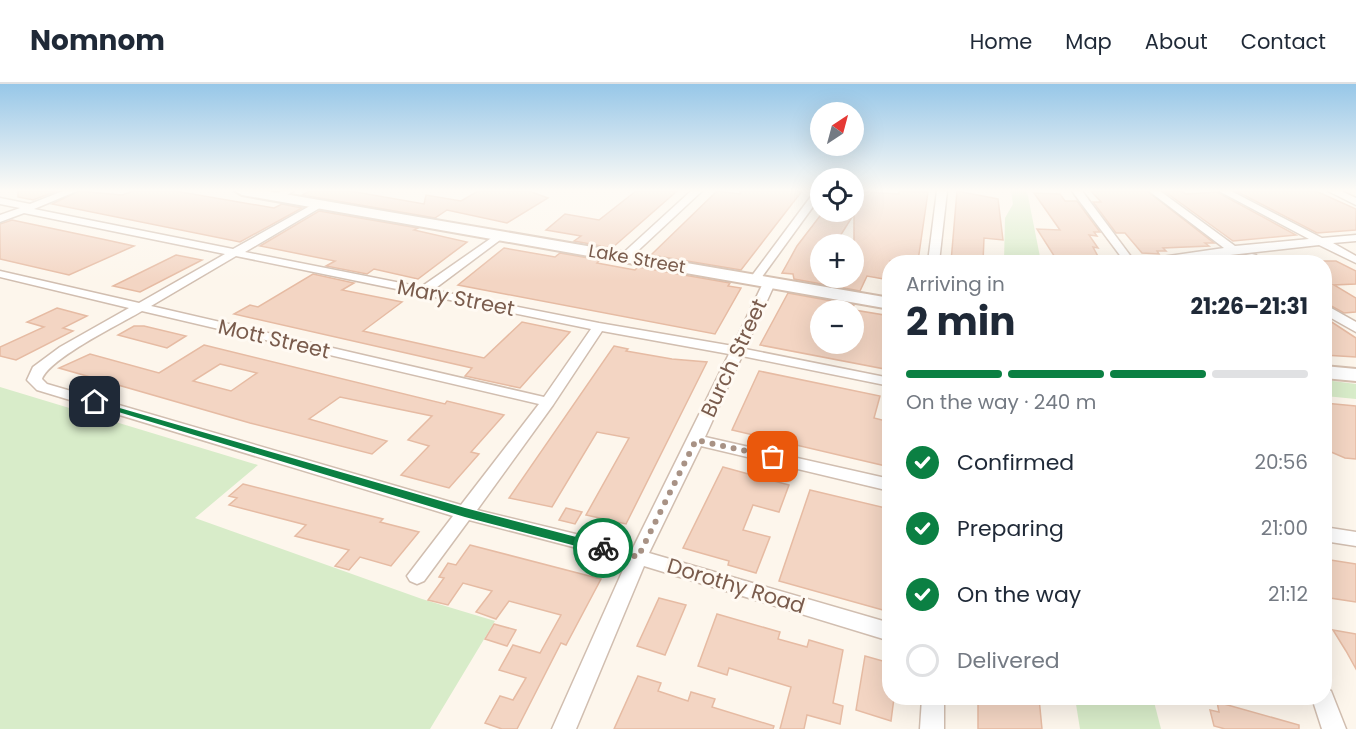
<!DOCTYPE html>
<html lang="en">
<head>
<meta charset="utf-8">
<style>
	body { margin:0; font-family:Poppins,sans-serif; background:#f2f2f3; color:#1f2937; height:100vh; display:flex; flex-direction:column; font-size:22px; white-space:nowrap }
	* { box-sizing:border-box; margin:0 }
	p { font-size:20px; color:#747a83 }
	.icon { flex:none; width:33px; height:33px; fill:none; stroke:currentColor; stroke-width:2; stroke-linecap:round; stroke-linejoin:round }
	.map { position:relative; flex:1; overflow:hidden }
	.side { position:absolute; left:882px; top:171px; width:450px; height:450px; display:flex; flex-direction:column; background:#fff; border-radius:24px; box-shadow:0 6px 24px #0002 }
	.side>* { flex:none }
	.needle { width:39px; rotate:36deg }
	.buttons { position:absolute; left:810px; top:18px; display:grid; gap:12px }
	.buttons a { display:grid; place-items:center; width:54px; height:54px; border-radius:50%; background:#fff; box-shadow:0 6px 24px #0002; font-size:30px }
	.pin { position:absolute; display:grid; place-items:center; width:51px; height:51px; color:#fff; margin:-26px; border-radius:12px; box-shadow:0 3px 9px #0006 }
	.courier { position:absolute; display:grid; place-items:center; width:60px; height:60px; margin:-30px; border:4px solid #0b8043; border-radius:50%; background:#fff; color:#222; box-shadow:0 2px 8px #0007 }
	.summary em { font-style:normal; font-weight:700 }
	.summary div { display:flex; flex-direction:column-reverse }
	.summary { display:flex; align-items:center; justify-content:space-between; height:102px; padding:0 24px }
	h1 { font-size:39px; font-weight:700; line-height:45px }
	.bar { display:grid; grid-template-columns:repeat(4,1fr); gap:9px 6px; align-content:center; height:72px; padding:0 24px }
	.bar i { height:8px; border-radius:4px; background:#e0e1e3 }
	.bar .selected { background:#0b8043 }
	.bar p { grid-column:span 4 }
	ol { padding:0 24px; list-style:none }
	li { display:flex; align-items:center; gap:18px; height:66px }
	li p { margin-inline-start:auto }
	li .icon { padding:6px; border-radius:50%; background:#0b8043; color:#fff; stroke-width:4 }
	li:last-child { color:#747a83 }
	li i { width:33px; height:33px; border:3px solid #e0e1e3; border-radius:50% }
	header { display:flex; align-items:center; gap:36px; box-sizing:border-box; height:84px; padding:0 30px; background:#fff; border-bottom:2px solid #e0e1e3 }
	header strong { font-size:28px }
	nav { display:flex; gap:33px; margin-inline-start:auto; font-size:21px }
	.map>svg:first-child { display:block }
</style>
</head>
<body>
<header>
<strong>Nomnom</strong>
<nav><a>Home</a><a>Map</a><a>About</a><a>Contact</a></nav>
</header>
<div class="map">
<svg width="1356" height="645" viewBox="0 0 1356 645">
	<rect width="100%" height="100%" fill="#fdf6ec"/>
	<g fill="#d8ecc9">
		<path d="M1011,107H1027L1041,178H1004L1005,134L1013,120Z"/>
		<path d="M1325,296L1356,300V315L1325,312Z"/>
		<path d="M0,303L258,381L195,434L422,515L495,537L430,645H0Z"/>
		<path d="M1075,614H1153L1161,645H1080Z"/>
	</g>
	<g fill="#f3d5c3" stroke="#e6bba3" stroke-width="1.5" fill-rule="evenodd">
		<path d="M18,107H57L33,116L18,113Z"/>
		<path d="M79,107L122,111L133,107H175L274,124L282,120L302,124L240,158L52,120Z"/>
		<path d="M309,107H350L424,120L426,111L461,117L478,107H529L548,114L507,139L447,126L435,134L302,111Z"/>
		<path d="M636,107H677L612,164L574,157L581,152L546,146L565,130L599,136Z"/>
		<path d="M717,107L740,110V107H802L741,186L651,171Z"/>
		<path d="M854,107L899,110V107L928,108L918,177H890V196L867,192L860,207L794,195L793,190L782,189L797,162L823,128H854ZM854,130V194H820V160H835Z"/>
		<path d="M957,107L998,115L1003,156L984,154L983,178H951Z"/>
		<path d="M1091,107H1147L1214,159H1205L1209,162L1163,164L1166,167H1157L1159,170L1142,169L1125,149H1116L1093,118H1101Z"/>
		<path d="M1164,107H1181L1186,110L1217,108L1296,151L1233,157Z"/>
		<path d="M1236,107H1316L1356,125V146L1317,149Z"/>
		<path d="M1034,109L1060,110L1065,117H1077L1100,148H1094L1097,152L1089,151L1098,164L1093,163L1101,178H1058L1037,145L1060,146Z"/>
		<path d="M319,127L418,144L414,146L467,158L418,195L374,185L367,190L326,182L335,177L260,162Z"/>
		<path d="M12,136L102,155L134,162L69,191L0,175V140Z"/>
		<path d="M504,164L555,173L560,169L600,176L597,179L624,184L635,186L638,183L730,199L728,202L741,204L715,250L458,201Z"/>
		<path d="M176,171L202,176L140,208L113,202Z"/>
		<path d="M1324,177H1336L1356,187V200L1334,201L1356,214V228L1344,229L1324,218Z"/>
		<path d="M313,190L354,199L342,206L402,218L363,247L484,274L522,238L570,248L520,304L465,292L472,284L234,230L250,221L258,223Z"/>
		<path d="M788,209L854,221L851,226H820V260H854V226L890,232V286L760,261Z"/>
		<path d="M57,224L87,232L63,244L73,247L16,276L0,272V263L44,243L27,238Z"/>
		<path d="M1324,233L1356,254V273L1324,271Z"/>
		<path d="M134,242H144L186,252L167,264L118,251Z"/>
		<path d="M204,261L445,320L447,317L504,331L471,368L479,370L449,404L401,391L429,362L408,356L432,332L340,313L309,335L387,357L372,370L250,339L59,284L90,270L159,289ZM220,280L257,289L231,307L193,297Z"/>
		<path d="M614,262L628,265L626,267L672,275L707,278L626,440L586,431L629,354L597,348L552,423L509,414Z"/>
		<path d="M759,287L880,312L874,334L890,338V383L732,346Z"/>
		<path d="M1324,319L1356,322V375L1345,374L1324,365Z"/>
		<path d="M723,383L789,401L779,428L753,421L743,446L770,453L756,489L728,481L729,477L683,464Z"/>
		<path d="M243,400L383,435L380,438L419,448L391,482L360,473L349,486L335,482L349,466L295,452L306,441L229,421L237,414L229,412Z"/>
		<path d="M810,406L890,425V528L779,497Z"/>
		<path d="M566,424L582,428L575,440L559,436Z"/>
		<path d="M470,461L601,495L566,561L561,559L517,645H502L485,639L500,612L513,616L526,594L499,586L513,561L540,569L561,531L509,517L496,535L476,528L492,507L463,499L448,521L428,516L444,494L439,493L448,479L456,481Z"/>
		<path d="M1324,475L1356,480V518L1330,514L1324,505Z"/>
		<path d="M659,514L686,521L665,571L637,562Z"/>
		<path d="M717,530L780,548L778,555L807,563L809,556L843,566L833,619L843,622L840,640L807,631L804,645H780L791,603L729,584L727,591L698,582Z"/>
		<path d="M494,540L516,546L507,562L485,555Z"/>
		<path d="M1333,546L1356,550V585L1346,567Z"/>
		<path d="M865,572L890,579V614H894L891,637L856,626Z"/>
		<path d="M638,592L661,599L658,607L688,617L691,608L715,615L712,623L774,642L773,645H614Z"/>
		<path d="M978,614H1039L1042,645H978Z"/>
		<path d="M1217,618L1299,641V645H1225L1214,642L1210,626L1219,628Z"/>
	</g>
	<g fill="none" stroke-linecap="round" stroke-linejoin="round">
		<g stroke="#d1beb0" stroke-width="3">
			<g id="street">
				<path d="M63,107H77L34,125L233,165L317,118H323V122L245,168L421,203L500,148L505,151L504,153L433,206L599,239L733,262L764,197L766,195H774L776,197L745,265L890,294V302L742,272L705,353L890,395V407L701,362L649,469L890,539V557L644,482L576,645H552L627,477L469,436L424,497L417,500L410,497L407,492L453,432L37,306L27,296L33,283L60,263L129,224L0,193V187L139,219L225,170L24,129L0,138V131L20,124L0,120V114L30,120ZM236,172L591,245L544,313L151,222ZM142,227L539,320L461,421L47,300L42,295C50,274 120,240 142,227ZM602,247L729,270L633,464L477,426L553,321Z"/>
				<path d="M281,107H294L279,115H273V111Z"/>
				<path d="M691,107H702L629,175H621V171Z"/>
				<path d="M815,107H820V113L759,197H751V193Z"/>
				<path d="M937,107H947L939,178H928Z"/>
				<path d="M1072,107H1082L1135,178H1125Z"/>
				<path d="M1149,107H1160L1235,162L1309,155L1219,107H1231L1322,154L1356,151V157L1333,159L1356,172V179L1319,161L1168,178H1143L1148,175L1224,164Z"/>
				<path d="M1328,107H1341L1356,114V121Z"/>
				<path d="M1252,170L1256,171V175L1239,178H1216L1222,175Z"/>
				<path d="M1324,220L1356,238V248L1324,230Z"/>
				<path d="M1324,443L1356,448V462L1324,457Z"/>
				<path d="M1324,604L1331,607L1346,645H1322L1312,614H1324Z"/>
				<path d="M922,614H944V645H920Z"/>
			</g>
		</g>
		<g stroke="#d6c0b0" stroke-width="4">
			<g id="secondary">
				<path d="M235,107H267L890,214V225L242,111Z"/>
				<path d="M1324,282L1356,285V297L1324,294Z"/>
			</g>
		</g>
		<use href="#street" fill="#fff" fill-rule="evenodd"/>
		<use href="#secondary" fill="#fff" fill-rule="evenodd"/>
	</g>
	<linearGradient id="sky" x2="0" y2="1"><stop stop-color="#97c7e8"/><stop offset="0.54" stop-color="#fefbf6"/><stop offset="1" stop-color="#fefbf6" stop-opacity="0"/></linearGradient>
	<rect width="1356" height="197" fill="url(#sky)"/>
	<path fill="#0b8043" d="M92,316L465,424L603,460L609,464L603,469L465,433L92,320Z"/>
	<g fill="none" stroke-linecap="round" stroke-linejoin="round">
		<path stroke="#a89285" stroke-width="6" stroke-dasharray="0 10.8" d="M603,464L638,473L696,356L773,373"/>
	</g>
	<g text-anchor="middle" stroke-width="6" stroke-linejoin="round" paint-order="stroke">
		<g font-size="18" fill="#7a5c4d" stroke="#fffaf3">
			<text transform="translate(637 175) rotate(10)" y="6">Lake Street</text>
		</g>
		<g font-size="21" fill="#7a5c4d" stroke="#fffaf3">
			<text transform="translate(456 214) rotate(11)" y="7">Mary Street</text>
			<text transform="translate(274 255) rotate(13)" y="7">Mott Street</text>
			<text transform="translate(734 274) rotate(-65)" y="7">Burch Street</text>
			<text transform="translate(736 502) rotate(17)" y="7">Dorothy Road</text>
		</g>
	</g>
</svg>
<div class="buttons">
<a><svg class="needle" viewBox="-14 -14 28 28"><path d="M0-13l5 13h-10z" fill="#e53935"/><path d="M0 13l5-13h-10z" fill="#747a83"/></svg></a>
<a><svg class="icon" aria-label="locate" viewBox="0 0 24 24"><circle cx="12" cy="12" r="6"/><path d="M12 2v4M12 18v4M2 12h4M18 12h4"/></svg></a>
<a>+</a>
<a>−</a>
</div>
<div class="pin" style="left:773px;top:373px;background:#ea580c"><svg class="icon" aria-label="bag" viewBox="0 0 24 24"><path d="M5 8h14l-1 12H6zM9 8a3 3 0 0 1 6 0"/></svg></div>
<div class="pin" style="left:95px;top:318px;background:#1f2937"><svg class="icon" aria-label="home" viewBox="0 0 24 24"><path d="M3 11l9-7 9 7M6 9v11h12V9"/></svg></div>
<div class="courier" style="left:603px;top:464px"><svg class="icon" aria-label="bike" viewBox="0 0 24 24"><circle cx="6" cy="16" r="4"/><circle cx="18" cy="16" r="4"/><path d="M6 16l4-8h5l3 8M10 8l3 8H6M13 5h3"/></svg></div>
<section class="side">
<div class="summary"><div><h1>2 min</h1><p>Arriving in</p></div><em>21:26–21:31</em></div>
<div class="bar"><i class="selected"></i><i class="selected"></i><i class="selected"></i><i></i><p>On the way · 240 m</p></div>
<ol>
<li><svg class="icon" aria-label="check" viewBox="0 0 24 24"><path d="M5 12l5 5 9-10"/></svg>Confirmed<p>20:56</p></li>
<li><svg class="icon" aria-label="check" viewBox="0 0 24 24"><path d="M5 12l5 5 9-10"/></svg>Preparing<p>21:00</p></li>
<li><svg class="icon" aria-label="check" viewBox="0 0 24 24"><path d="M5 12l5 5 9-10"/></svg>On the way<p>21:12</p></li>
<li><i></i>Delivered</li>
</ol>
</section>
</div>
</body>
</html>
